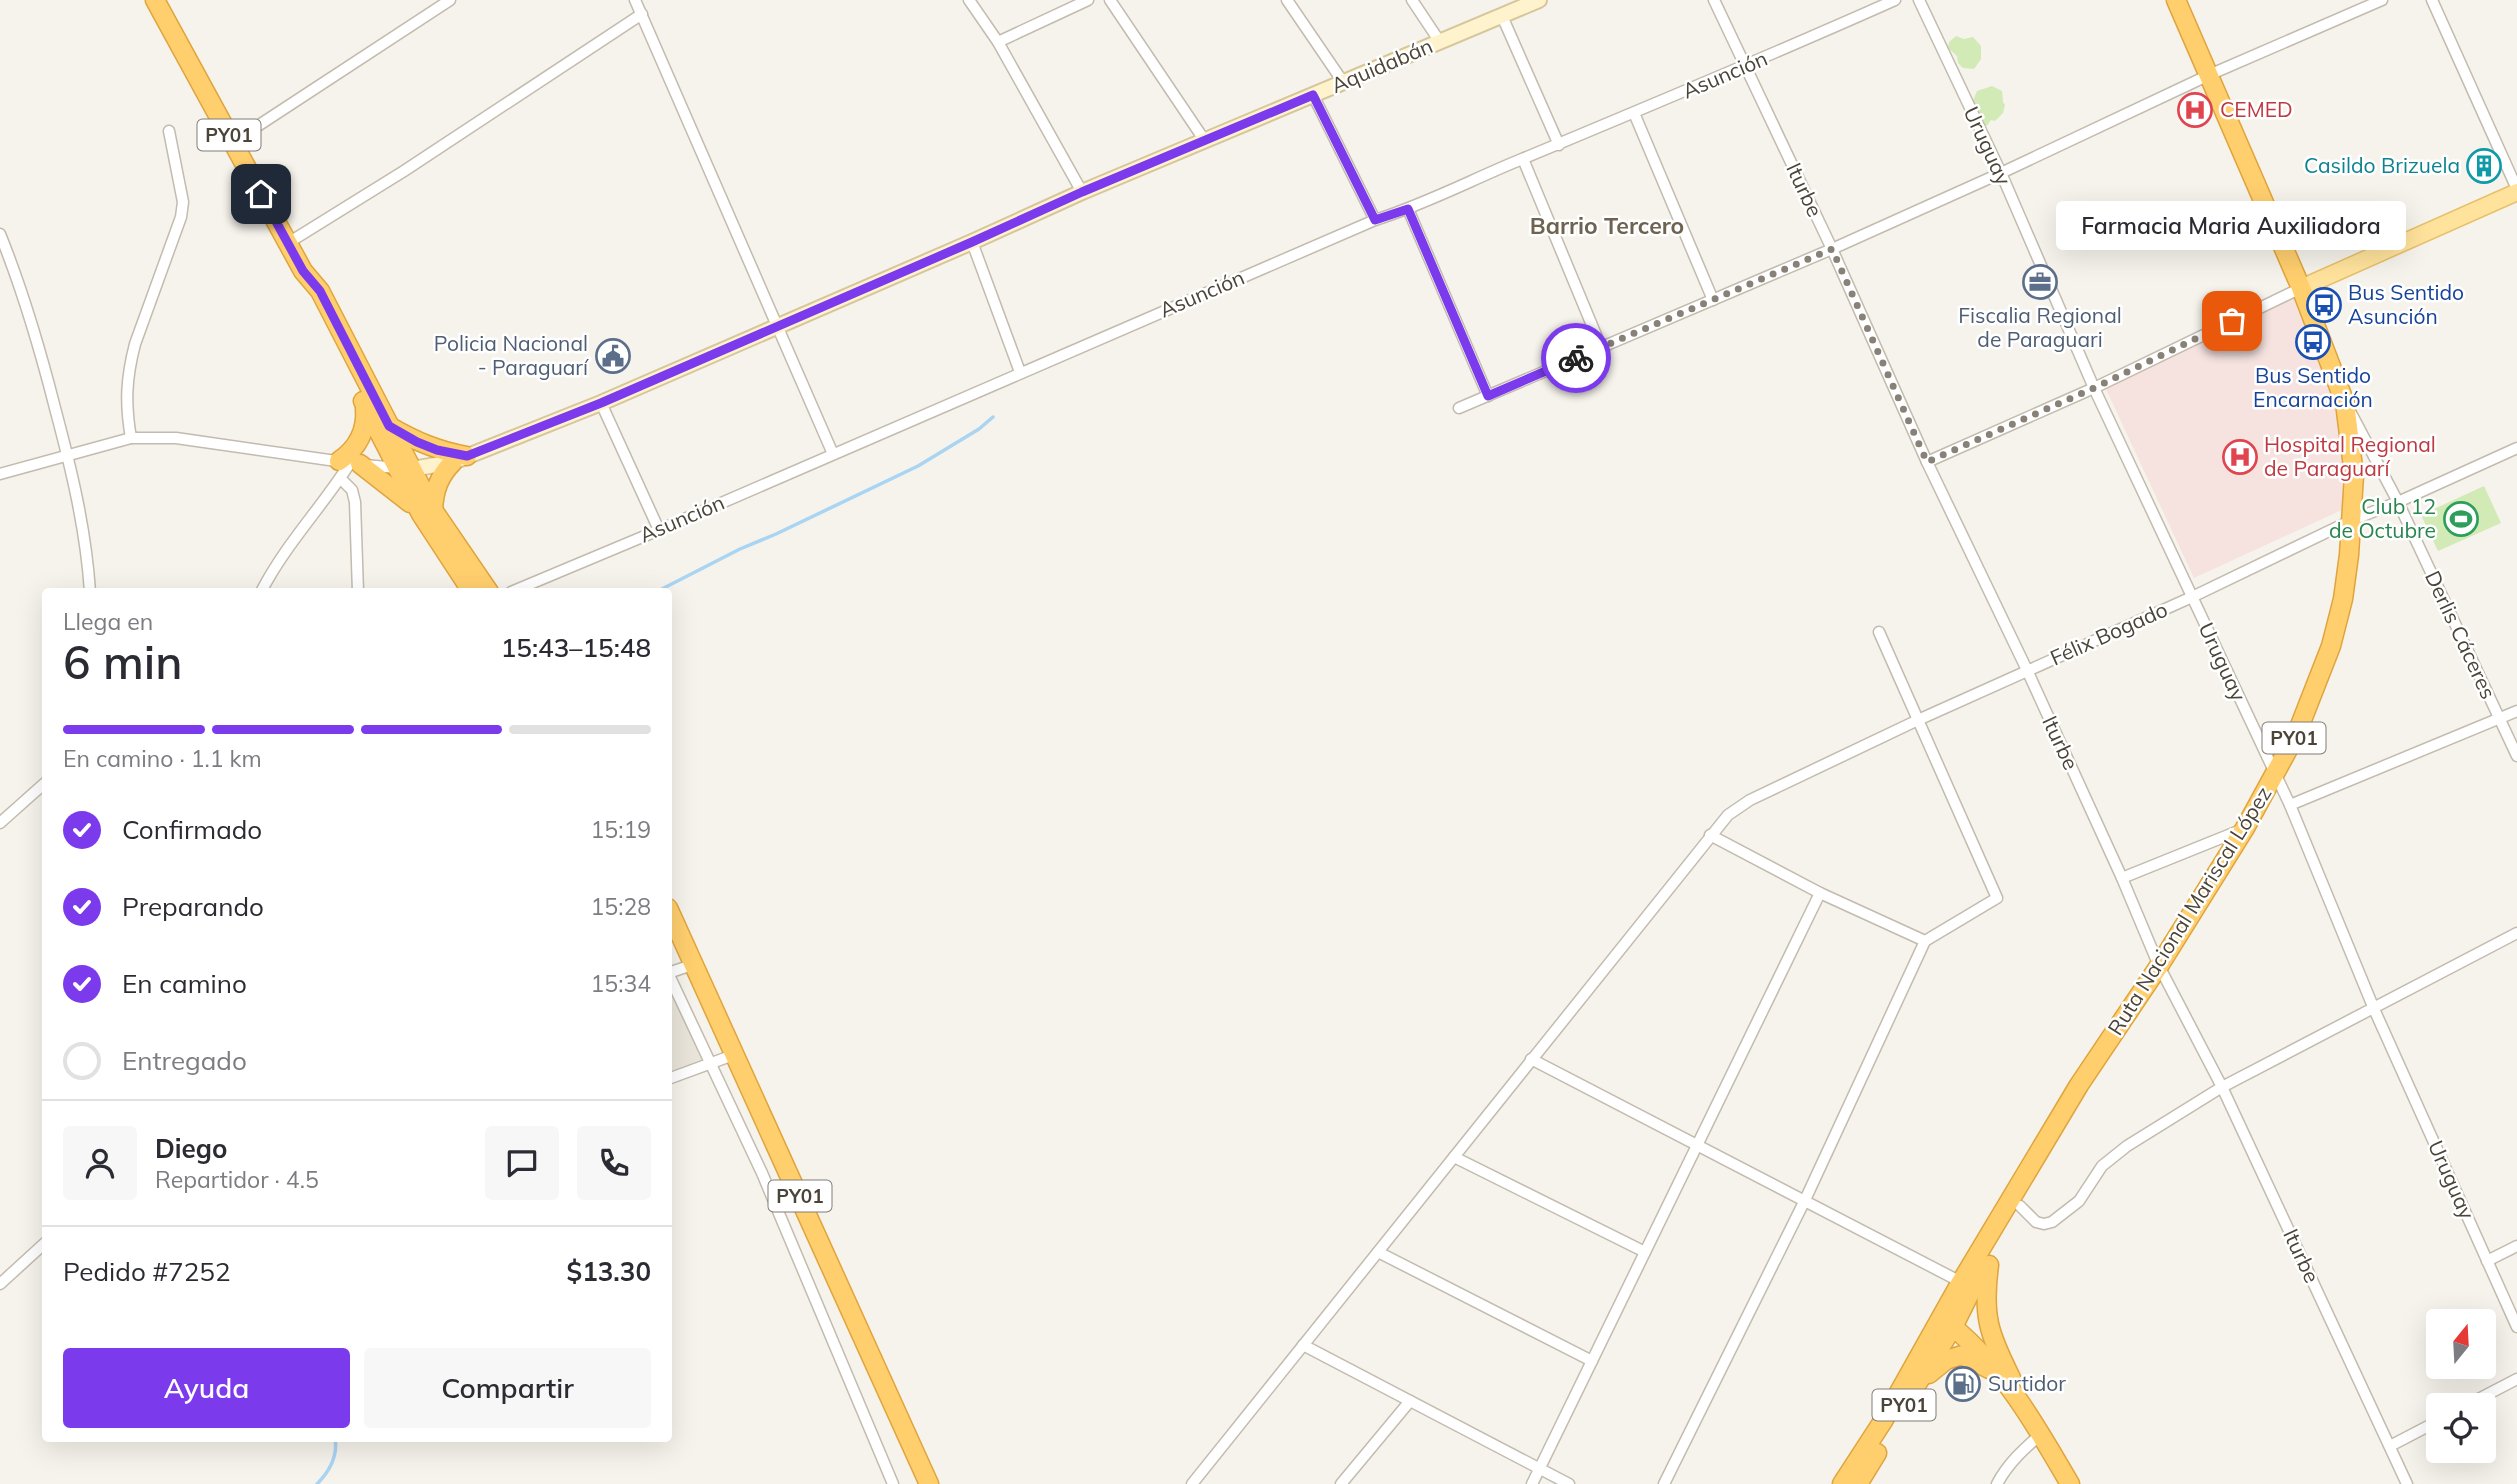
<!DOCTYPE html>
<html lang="es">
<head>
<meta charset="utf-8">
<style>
	body { margin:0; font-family:Mulish,sans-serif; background:#f7f7f7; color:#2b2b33; height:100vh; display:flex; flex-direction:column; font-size:26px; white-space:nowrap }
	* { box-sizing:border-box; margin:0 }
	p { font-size:23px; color:#7c7c81 }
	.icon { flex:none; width:38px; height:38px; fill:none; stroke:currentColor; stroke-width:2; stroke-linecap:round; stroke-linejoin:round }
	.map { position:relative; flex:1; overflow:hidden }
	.panel { position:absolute; left:42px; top:588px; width:630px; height:854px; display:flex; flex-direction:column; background:#fff; border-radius:7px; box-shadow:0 7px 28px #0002 }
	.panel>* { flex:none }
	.needle { width:46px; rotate:18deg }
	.controls { position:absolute; left:2426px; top:1309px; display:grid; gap:14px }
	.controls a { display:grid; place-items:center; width:70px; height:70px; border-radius:7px; background:#fff; box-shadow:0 7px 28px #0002; font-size:35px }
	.pin { position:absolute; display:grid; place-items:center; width:60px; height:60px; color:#fff; margin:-30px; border-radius:14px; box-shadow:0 4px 10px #0006 }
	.courier { position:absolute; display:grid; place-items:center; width:70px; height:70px; margin:-35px; border:5px solid #7c3aed; border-radius:50%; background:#fff; color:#222; box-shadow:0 2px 9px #0007 }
	.bubble { position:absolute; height:49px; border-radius:7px; background:#fff; box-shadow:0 7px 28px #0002; font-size:23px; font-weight:600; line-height:49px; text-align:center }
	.summary em { font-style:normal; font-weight:600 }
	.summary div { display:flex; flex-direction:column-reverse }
	.summary { display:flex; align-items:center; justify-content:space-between; height:119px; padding:0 21px }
	h1 { font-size:46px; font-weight:600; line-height:52px }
	.bar { display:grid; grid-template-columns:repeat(4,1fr); gap:10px 7px; align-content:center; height:84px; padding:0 21px }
	.bar i { height:9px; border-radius:5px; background:#e1e1e2 }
	.bar .selected { background:#7c3aed }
	.bar p { grid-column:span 4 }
	.line { display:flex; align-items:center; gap:18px; padding:0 21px; border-top:2px solid #e1e1e2 }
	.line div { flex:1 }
	.round { display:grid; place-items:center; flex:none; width:74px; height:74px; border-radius:7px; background:#f7f7f7 }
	ol { padding:0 21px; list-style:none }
	li { display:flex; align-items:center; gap:21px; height:77px }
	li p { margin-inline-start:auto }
	li .icon { padding:7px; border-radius:50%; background:#7c3aed; color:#fff; stroke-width:4 }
	li:last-child { color:#7c7c81 }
	li i { width:38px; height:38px; border:4px solid #e1e1e2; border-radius:50% }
	.cta { display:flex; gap:14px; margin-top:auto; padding:14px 21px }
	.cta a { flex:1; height:80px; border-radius:7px; background:#7c3aed; color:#fff; font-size:28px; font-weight:600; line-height:80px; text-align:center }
	.cta a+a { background:#f7f7f7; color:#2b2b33 }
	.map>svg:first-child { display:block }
</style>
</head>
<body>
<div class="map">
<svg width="2517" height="1484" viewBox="0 0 2517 1484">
	<rect width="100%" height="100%" fill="#f6f3ec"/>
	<path fill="#eae5da" d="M668,978L717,1068L669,1085H668Z"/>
	<path fill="#f6e3e0" d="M2293,295L2340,406L2344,509L2194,578L2105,387Z"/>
	<g fill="#d2eab5">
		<path d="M1956,36L1964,39L1973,37L1981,46V59L1974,69L1963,68L1958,63L1957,56L1948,48L1949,42Z"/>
		<path d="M1992,86L2002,91L2003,102L2005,105L2003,113L1995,121L1991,120L1987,126L1984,125C1975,110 1969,108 1977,91Z"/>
		<path d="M2484,486L2501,523L2438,551L2421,515Z"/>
	</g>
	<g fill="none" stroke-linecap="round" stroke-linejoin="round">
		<g stroke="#a9d4f2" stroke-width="3.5">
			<path d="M656,592L740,549L776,534L918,466L979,429L993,417"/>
			<path d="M317,1484C329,1472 338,1456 335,1438"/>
		</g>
		<g stroke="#c2bbae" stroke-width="13">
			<g id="street">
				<path d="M635,0L833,454"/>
				<path d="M969,0L998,42L1082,192"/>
				<path d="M1110,0L1205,141"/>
				<path d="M1287,0L1343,82"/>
				<path d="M1412,0L1440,42"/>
				<path d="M1714,0L1832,249L1927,462L2027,670L2122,878L2159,966L2222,1087L2407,1484"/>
				<path d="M1919,0L2001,173L2094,388L2290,805L2374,1009L2517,1327"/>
				<path d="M2432,0L2517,189"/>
				<path d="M1502,16L1559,145"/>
				<path d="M998,42L1088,0"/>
				<path d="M1313,95L1375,220"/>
				<path d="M1634,113L1713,300"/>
				<path d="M250,131L450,0"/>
				<path d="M1523,159L1601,347"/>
				<path d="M1408,209L1488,396"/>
				<path d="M0,234C23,291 40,349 55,408C71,468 86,529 90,592"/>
				<path d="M972,242L1020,372"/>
				<path d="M288,243L404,171L642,14"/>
				<path d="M601,403L659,530"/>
				<path d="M1459,408L1832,249L2001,173L2209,75L2382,0"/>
				<path d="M2351,413L2398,502L2517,756"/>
				<path d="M131,438C125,403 126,379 135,344L181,217L183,202L169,131"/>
				<path d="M1927,462L2094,388L2301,288"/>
				<path d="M365,465L397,468"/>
				<path d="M0,474L131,438H176L343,462"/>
				<path d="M340,478L352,490L355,502L358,592"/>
				<path d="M261,592C285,545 322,507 350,463"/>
				<path d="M511,592L659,530L1375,220C1426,204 1473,179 1522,159C1647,107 1772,55 1895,0"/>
				<path d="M2290,805L2517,711"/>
				<path d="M0,823L46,782"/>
				<path d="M1710,835L1820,893L1925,941L1997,898L1879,632"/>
				<path d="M2122,878L2241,830"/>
				<path d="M668,973L762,1173L893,1484"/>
				<path d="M668,973L695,964"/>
				<path d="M1531,1059L1961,1282"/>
				<path d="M668,1079L736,1054"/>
				<path d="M1454,1157L1645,1252"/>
				<path d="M2020,1206L2036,1222L2044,1224L2052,1222L2079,1201L2102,1166L2127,1146L2222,1087L2517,933"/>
				<path d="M1378,1252L1592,1361"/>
				<path d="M2487,1261L2517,1246"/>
				<path d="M0,1284L46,1242"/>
				<path d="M1303,1345L1569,1484"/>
				<path d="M2467,1405L2517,1379"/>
				<path d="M2390,1446L2438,1421"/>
				<path d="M1192,1484L1728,815L1750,800L1918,720L2192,597L2352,520L2398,502L2517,448"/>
				<path d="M1341,1484L1410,1401"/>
				<path d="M1532,1484L1820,893"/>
				<path d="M1664,1484L1805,1200L1925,941"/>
				<path d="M1997,1484C2008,1463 2024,1449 2041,1434"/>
			</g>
		</g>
		<g stroke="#d6c79b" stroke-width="18">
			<path id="secondary" d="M403,468L412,469L453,462L601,403L972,242L1082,192L1539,0"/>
		</g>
		<g stroke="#e6c16a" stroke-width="19">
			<path id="primary" d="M2301,288L2517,192"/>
		</g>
		<g stroke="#e0a43c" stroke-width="21">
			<g id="highway">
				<path d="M155,0L303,271L320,291L433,510L489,592"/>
				<path d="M363,401L421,514L472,592"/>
				<path d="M389,426C415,441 438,451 467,456"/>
				<path d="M339,461C358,448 367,431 365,408"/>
				<path d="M360,464L410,503"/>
				<path d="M433,510C434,490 439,476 453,462"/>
				<path d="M668,908L929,1484"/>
				<path d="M1989,1265C1982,1316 1989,1334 2011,1378"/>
				<path d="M1953,1327C2004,1369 2037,1427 2070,1484"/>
				<path d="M1929,1374L1946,1360L1962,1355L1989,1369"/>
				<path d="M1910,1395L1953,1327L1983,1267"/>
				<path d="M1842,1484L1883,1421L1961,1282L2079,1085L2159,966L2245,828L2297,733L2331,646L2343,599L2349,555L2354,475L2345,403L2301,288L2176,0"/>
				<path d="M1858,1484L1877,1453"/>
			</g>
		</g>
		<use href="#street" stroke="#fff" stroke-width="10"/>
		<use href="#secondary" stroke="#fff3cd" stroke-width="14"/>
		<use href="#primary" stroke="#ffe39c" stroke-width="16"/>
		<use href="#highway" stroke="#ffcf6e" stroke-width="18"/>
	</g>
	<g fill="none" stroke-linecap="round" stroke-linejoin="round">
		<path stroke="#878178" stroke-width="7" stroke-dasharray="0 12.6" d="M1576,358L1832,249L1927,462L2094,388L2232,321"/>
		<path stroke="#7c3aed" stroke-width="9" d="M261,194L303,271L320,291L389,426L417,442L437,450L467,456L601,403L972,242L1082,192L1313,95L1375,220L1408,209L1488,396L1576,358"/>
	</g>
	<defs>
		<g id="hospital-ring" transform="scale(1.75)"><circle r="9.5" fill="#fff" stroke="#e0444e" stroke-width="1.5"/><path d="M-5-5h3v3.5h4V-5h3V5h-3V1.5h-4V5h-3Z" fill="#e0444e"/></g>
		<g id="building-ring" transform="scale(1.75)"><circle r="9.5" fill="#fff" stroke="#0f9aa8" stroke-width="1.5"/><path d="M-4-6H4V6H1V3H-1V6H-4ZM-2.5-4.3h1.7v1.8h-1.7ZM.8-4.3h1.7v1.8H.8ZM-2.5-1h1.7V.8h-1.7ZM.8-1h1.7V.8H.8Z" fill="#0f9aa8"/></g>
		<g id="office-ring" transform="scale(1.75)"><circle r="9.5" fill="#fff" stroke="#5c6f8a" stroke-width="1.5"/><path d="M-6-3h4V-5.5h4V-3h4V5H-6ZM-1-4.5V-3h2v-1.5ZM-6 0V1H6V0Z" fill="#5c6f8a"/></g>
		<g id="bus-ring" transform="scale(1.75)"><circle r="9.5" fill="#fff" stroke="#1a4fb4" stroke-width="1.5"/><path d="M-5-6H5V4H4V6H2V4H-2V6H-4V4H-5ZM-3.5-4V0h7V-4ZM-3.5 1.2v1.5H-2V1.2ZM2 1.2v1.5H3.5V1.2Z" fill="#1a4fb4"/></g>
		<g id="civic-ring" transform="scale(1.75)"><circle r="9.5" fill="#fff" stroke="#5c6f8a" stroke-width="1.5"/><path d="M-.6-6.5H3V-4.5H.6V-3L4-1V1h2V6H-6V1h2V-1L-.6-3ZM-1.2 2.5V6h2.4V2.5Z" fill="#5c6f8a"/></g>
		<g id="stadium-ring" transform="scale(1.75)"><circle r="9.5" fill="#fff" stroke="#2e9e5b" stroke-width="1.5"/><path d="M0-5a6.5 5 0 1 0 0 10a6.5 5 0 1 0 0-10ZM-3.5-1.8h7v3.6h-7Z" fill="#2e9e5b"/></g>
		<g id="fuel-ring" transform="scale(1.75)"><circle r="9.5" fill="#fff" stroke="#5c6f8a" stroke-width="1.5"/><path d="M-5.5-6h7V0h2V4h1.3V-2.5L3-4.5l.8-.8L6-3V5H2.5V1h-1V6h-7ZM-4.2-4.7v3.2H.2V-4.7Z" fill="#5c6f8a"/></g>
	</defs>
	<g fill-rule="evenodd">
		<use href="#hospital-ring" x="2195" y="110"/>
		<use href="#building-ring" x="2484" y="166"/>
		<use href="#office-ring" x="2040" y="282"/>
		<use href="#bus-ring" x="2324" y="305"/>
		<use href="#bus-ring" x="2313" y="342"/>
		<use href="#civic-ring" x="613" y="356"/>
		<use href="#hospital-ring" x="2240" y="457"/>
		<use href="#stadium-ring" x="2461" y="519"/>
		<use href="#fuel-ring" x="1963" y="1384"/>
	</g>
	<g text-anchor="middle" stroke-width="5" stroke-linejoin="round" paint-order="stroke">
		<g fill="#fff" stroke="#817c74" stroke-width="2">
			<rect x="197.5" y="119.5" width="63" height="31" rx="5"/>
			<rect x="2262.5" y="722.5" width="63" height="31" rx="5"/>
			<rect x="768.5" y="1180.5" width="63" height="31" rx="5"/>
			<rect x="1872.5" y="1389.5" width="63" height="31" rx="5"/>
		</g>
		<g font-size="19" font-weight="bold" fill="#4b4439">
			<text x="229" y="142">PY01</text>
			<text x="2294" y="745">PY01</text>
			<text x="800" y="1203">PY01</text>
			<text x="1904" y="1412">PY01</text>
		</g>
		<g font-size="21" fill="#4b4439" stroke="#fff">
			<text transform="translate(1382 66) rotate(-23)" y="7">Aquidabán</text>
			<text transform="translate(1725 75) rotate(-23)" y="7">Asunción</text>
			<text transform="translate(1987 146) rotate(65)" y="7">Uruguay</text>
			<text transform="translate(1804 190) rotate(65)" y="7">Iturbe</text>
			<text transform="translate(1202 294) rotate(-23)" y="7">Asunción</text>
			<text transform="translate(682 519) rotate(-23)" y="7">Asunción</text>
			<text transform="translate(2109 634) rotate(-24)" y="7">Félix Bogado</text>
			<text transform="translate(2460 635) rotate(65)" y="7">Derlis Cáceres</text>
			<text transform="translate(2222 662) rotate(65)" y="7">Uruguay</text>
			<text transform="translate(2060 743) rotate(65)" y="7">Iturbe</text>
			<text transform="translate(2190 911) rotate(-58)" y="7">Ruta Nacional Mariscal López</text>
			<text transform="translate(2451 1180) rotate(66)" y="7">Uruguay</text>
			<text transform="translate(2301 1256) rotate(65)" y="7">Iturbe</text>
		</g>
		<g font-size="21" fill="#be3a42" stroke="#fff" text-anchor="start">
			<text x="2220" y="117">CEMED</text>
			<text x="2264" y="452">Hospital Regional<tspan x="2264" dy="24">de Paraguarí</tspan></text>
		</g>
		<g font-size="21" fill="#0d838f" stroke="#fff" text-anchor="end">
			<text x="2460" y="173">Casildo Brizuela</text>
		</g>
		<g font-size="21" fill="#164399" stroke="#fff" text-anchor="start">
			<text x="2348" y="300">Bus Sentido<tspan x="2348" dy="24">Asunción</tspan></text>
			<text x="2313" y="383" text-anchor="middle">Bus Sentido<tspan x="2313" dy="24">Encarnación</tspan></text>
		</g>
		<g font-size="21" fill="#4e5e75" stroke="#fff">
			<text x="2040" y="323">Fiscalia Regional<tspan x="2040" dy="24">de Paraguari</tspan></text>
			<text x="588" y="351" text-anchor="end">Policia Nacional<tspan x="588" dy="24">- Paraguarí</tspan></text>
			<text x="1988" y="1391" text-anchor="start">Surtidor</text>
		</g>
		<g font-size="21" fill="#27864d" stroke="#fff" text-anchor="end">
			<text x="2436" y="514">Club 12<tspan x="2436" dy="24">de Octubre</tspan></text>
		</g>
		<g font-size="23" font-weight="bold" fill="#6e6250" stroke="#fff">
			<text x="1607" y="234">Barrio Tercero</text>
		</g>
	</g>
</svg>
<div class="controls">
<a><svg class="needle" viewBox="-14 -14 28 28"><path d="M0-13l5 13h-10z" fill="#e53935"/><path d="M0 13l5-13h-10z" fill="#7c7c81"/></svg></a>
<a><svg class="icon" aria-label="locate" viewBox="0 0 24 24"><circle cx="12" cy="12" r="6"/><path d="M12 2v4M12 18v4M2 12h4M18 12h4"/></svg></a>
</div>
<div class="pin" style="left:2232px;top:321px;background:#ea580c"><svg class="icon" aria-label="bag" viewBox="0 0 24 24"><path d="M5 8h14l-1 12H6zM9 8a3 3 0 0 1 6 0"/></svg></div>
<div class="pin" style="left:261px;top:194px;background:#1f2937"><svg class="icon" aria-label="home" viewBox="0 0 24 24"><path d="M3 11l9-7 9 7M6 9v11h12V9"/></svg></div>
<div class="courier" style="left:1576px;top:358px"><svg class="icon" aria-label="bike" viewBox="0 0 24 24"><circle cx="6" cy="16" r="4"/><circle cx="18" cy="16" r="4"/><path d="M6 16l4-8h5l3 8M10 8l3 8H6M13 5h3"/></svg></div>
<div class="bubble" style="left:2056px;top:201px;width:350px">Farmacia Maria Auxiliadora</div>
<section class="panel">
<div class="summary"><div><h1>6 min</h1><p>Llega en</p></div><em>15:43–15:48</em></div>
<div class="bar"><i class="selected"></i><i class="selected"></i><i class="selected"></i><i></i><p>En camino · 1.1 km</p></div>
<ol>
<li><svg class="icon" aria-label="check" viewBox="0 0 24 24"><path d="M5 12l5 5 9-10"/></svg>Confirmado<p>15:19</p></li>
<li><svg class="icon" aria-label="check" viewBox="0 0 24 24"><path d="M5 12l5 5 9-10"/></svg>Preparando<p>15:28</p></li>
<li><svg class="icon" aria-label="check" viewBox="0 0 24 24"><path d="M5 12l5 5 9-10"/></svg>En camino<p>15:34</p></li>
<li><i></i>Entregado</li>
</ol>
<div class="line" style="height:126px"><a class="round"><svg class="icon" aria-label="person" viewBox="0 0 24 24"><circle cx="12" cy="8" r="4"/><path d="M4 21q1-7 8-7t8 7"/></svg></a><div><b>Diego</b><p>Repartidor · 4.5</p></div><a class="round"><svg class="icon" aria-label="chat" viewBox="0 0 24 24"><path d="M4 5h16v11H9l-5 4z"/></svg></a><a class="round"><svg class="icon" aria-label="phone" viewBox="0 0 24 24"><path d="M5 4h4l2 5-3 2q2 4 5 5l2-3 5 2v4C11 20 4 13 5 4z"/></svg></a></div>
<div class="line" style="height:91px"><div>Pedido #7252</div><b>$13.30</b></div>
<div class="cta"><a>Ayuda</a><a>Compartir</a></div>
</section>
</div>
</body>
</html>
